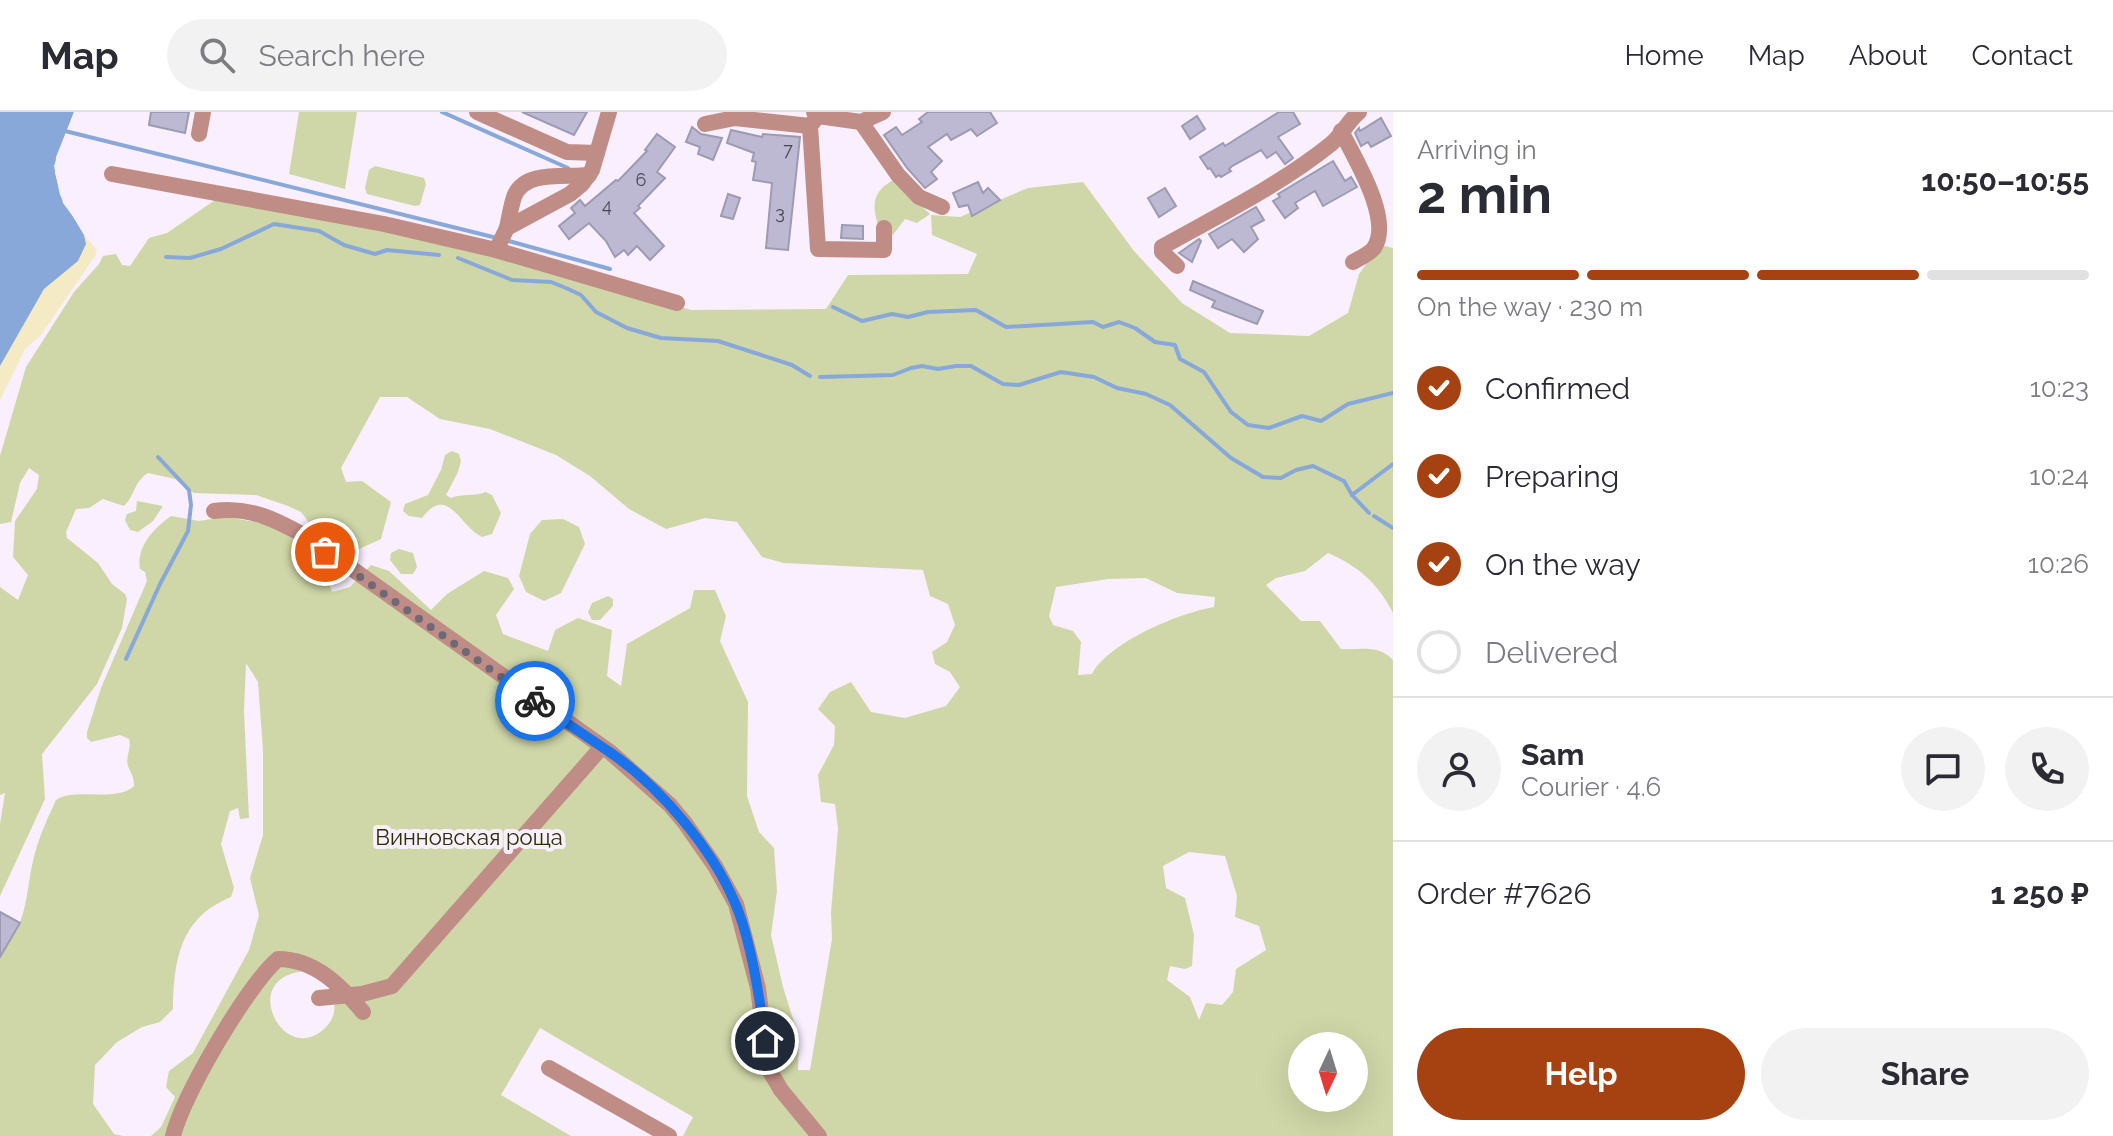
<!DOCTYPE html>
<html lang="en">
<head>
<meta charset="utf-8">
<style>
	body { margin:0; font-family:Raleway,sans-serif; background:#f2f2f3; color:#2b2b33; height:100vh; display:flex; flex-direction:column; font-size:30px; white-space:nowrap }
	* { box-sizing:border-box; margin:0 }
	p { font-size:26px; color:#7c7c81 }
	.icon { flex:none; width:44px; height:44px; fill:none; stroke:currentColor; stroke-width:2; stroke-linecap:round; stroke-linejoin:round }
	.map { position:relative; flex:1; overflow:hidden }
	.side { display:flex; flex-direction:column; background:#fff; width:720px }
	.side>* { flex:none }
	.needle { width:52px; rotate:184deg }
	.buttons { position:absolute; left:1288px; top:920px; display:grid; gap:16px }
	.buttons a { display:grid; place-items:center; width:80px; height:80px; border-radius:50%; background:#fff; box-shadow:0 8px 32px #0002; font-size:40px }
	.pin { position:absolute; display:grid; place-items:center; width:68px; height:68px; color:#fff; margin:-34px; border:4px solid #fff; border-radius:50%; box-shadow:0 2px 8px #0007 }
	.courier { position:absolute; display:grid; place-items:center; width:80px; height:80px; margin:-40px; border:6px solid #1a73e8; border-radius:50%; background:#fff; color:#222; box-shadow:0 2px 10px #0007 }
	.headline em { font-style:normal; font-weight:700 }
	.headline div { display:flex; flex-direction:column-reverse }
	.headline { display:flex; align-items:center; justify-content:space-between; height:136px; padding:0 24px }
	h1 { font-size:52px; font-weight:700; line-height:60px }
	.bar { display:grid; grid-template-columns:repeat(4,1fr); gap:12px 8px; align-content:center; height:96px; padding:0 24px }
	.bar i { height:10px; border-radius:6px; background:#e1e1e2 }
	.bar .on { background:#a64111 }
	.bar p { grid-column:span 4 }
	.line { display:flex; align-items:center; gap:20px; padding:0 24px; border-top:2px solid #e1e1e2 }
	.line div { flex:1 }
	.round { display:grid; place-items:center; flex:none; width:84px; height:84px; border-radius:42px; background:#f2f2f3 }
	ol { padding:0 24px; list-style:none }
	li { display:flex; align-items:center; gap:24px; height:88px }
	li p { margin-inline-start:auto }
	li .icon { padding:8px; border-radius:50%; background:#a64111; color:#fff; stroke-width:4 }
	li:last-child { color:#7c7c81 }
	li i { width:44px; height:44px; border:4px solid #e1e1e2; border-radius:50% }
	.cta { display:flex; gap:16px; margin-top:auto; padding:16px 24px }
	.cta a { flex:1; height:92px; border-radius:48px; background:#a64111; color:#fff; font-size:32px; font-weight:700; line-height:92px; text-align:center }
	.cta a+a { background:#f2f2f3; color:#2b2b33 }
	header { display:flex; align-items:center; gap:48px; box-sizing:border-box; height:112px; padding:0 40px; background:#fff; border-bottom:2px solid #e1e1e2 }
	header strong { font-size:38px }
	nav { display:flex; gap:44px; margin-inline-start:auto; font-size:28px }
	.search { width:560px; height:72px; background:#f2f2f3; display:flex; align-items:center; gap:20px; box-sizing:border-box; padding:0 28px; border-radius:44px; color:#7c7c81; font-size:30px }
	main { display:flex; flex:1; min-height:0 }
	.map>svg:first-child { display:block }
</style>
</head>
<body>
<header>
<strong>Map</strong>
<div class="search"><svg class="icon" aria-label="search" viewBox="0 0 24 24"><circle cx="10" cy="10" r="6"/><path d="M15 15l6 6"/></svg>Search here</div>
<nav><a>Home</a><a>Map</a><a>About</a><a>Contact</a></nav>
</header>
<main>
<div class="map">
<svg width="1393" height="1024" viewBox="0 0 1393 1024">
	<rect width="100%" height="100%" fill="#f9effe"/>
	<g fill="#cfd7a8" fill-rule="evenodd">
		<path d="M299,0H357L345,77L289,62Z"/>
		<path d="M375,54L424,66L426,72L420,93L415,94L367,82L365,76L369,58Z"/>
		<path d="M893,68L930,102L917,111L905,107L892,124L880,120C873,96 869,82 893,68Z"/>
		<path d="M1083,70L1134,139L1182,191L1230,221L1309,224L1348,201L1359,162L1380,133L1393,136V501C1378,471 1358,454 1328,441L1305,459L1276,466L1266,473L1301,509H1320L1341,537C1360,538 1379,532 1393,548V1024H683L693,1005L540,916L501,983L571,1024H151L161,1015L175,985L166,975L169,959L193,941L249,838L259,803L250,766L263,723V639L258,570L246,551L244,599L249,706L240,707L238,696L230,699L221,732L234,776L231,785C180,806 174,847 173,897L160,910L142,915L117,930L95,953L93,992L114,1022L123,1024H0V839C30,813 25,776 35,741C40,723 48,705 56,688C74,675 116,691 134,674C134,664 131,662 128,654C125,645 132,636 129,627L120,623L91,630L87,626V620L101,576L147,469L145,460L140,457C136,435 154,416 171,404L199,409L225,405L269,412L319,444L332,480L350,475L371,453L389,459L431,498L447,482L484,459L508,466L514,477L496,503L503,522L548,539L555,518L578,506L612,518L607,564L621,574L627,532L690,496L694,478H715L726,504L720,529L748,590L747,684L759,720L774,736L777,779L771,823L783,875L799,926L798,958H810L832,827L831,800L838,717L835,692L821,690L818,663L834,633L835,614L818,597L830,580L851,570L871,600L905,606L946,594L960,575L950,560L935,552L932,540L947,530L955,513L948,492L930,484L923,458L784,451L762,445L737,410L705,406L666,417L629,397L590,364L556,343L490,317L440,307L407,285H380L341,356L346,370L362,369L391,390L381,427L344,444L328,426L314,417L301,400L288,394L256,383L194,381L175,367L148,361C134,369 135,384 124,394L103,387L89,396L76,397L66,420L67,426L98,451L112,472L125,482L127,487L122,516L97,572L42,642L45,687L0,784V712L5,681L0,683V475L18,488L28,463L13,445L15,409L37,377L39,363L29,356L20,371L11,410L0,412V344L26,255L74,180L99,152L103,144L116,142L122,153L130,154L149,126L167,121L224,82L365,102L691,198L826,197L848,163L968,162L977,142L932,123L931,103L960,105L1028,76ZM1146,466L1177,481L1215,485L1214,495C1179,501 1109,530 1092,562L1078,563L1081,530L1073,519L1053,513L1049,504L1056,475L1108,467ZM1189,740L1225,744L1237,784L1235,805L1259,814L1266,838L1236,857L1233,880L1222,893L1206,891L1199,908L1190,885L1167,868L1170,854L1185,857L1192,854L1194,823L1185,786L1166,776L1163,754ZM306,859L326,869C334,886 340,900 326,915C285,958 235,864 306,859ZM1302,934H1354V986H1302Z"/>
		<path d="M452,339L459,342L461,349L458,360L446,383L451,386C463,381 474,385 486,380L492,383L501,401L492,422L482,425C461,416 448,371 422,406L409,404L403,399L405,392L428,383L441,358L445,343Z"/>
		<path d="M137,389L163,394L153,409L138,420L130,418L125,408L127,402L136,399Z"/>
		<path d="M563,407L579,415L585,432L561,481L544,489L526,480L519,464L530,422L542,408Z"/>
		<path d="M399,437L413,441L417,455L413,462H401L390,448L391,441Z"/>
		<path d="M608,484L613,487V494L600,508H592L588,500L592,491Z"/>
	</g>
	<path fill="#f4eac4" d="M84,123L97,138L95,144L41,223L25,237L0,288V254L44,177L86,132Z"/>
	<path fill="#88a8da" d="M0,0H74L54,54L60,83L84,123L86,132L78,149L44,177L0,254Z"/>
	<path fill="#f9effe" d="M74,0L78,1L60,46L59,61L64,82L89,126L63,91L55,61L56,45Z"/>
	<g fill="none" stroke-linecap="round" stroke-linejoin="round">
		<g stroke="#88a8da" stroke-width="4">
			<path d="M442,0L568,56"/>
			<path d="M65,19L493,125"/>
			<path d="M509,129L610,157"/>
			<path d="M166,145L190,146L221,137L274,112L319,119L344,133L375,142L387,138L439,143"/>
			<path d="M458,146L512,168L551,170L566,176L581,183L596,200L627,216L661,226L718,229L792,253L810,264"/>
			<path d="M833,195L862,209L892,202L908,205L928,200L976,198L1006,215L1093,210L1103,215L1119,210L1135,216L1155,230L1175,233L1180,247L1204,260L1231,300L1248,313L1269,316L1302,304L1321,309L1348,292L1393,281"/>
			<path d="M820,265L893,263L911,256L922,254L938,257L956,254H971L1003,272L1019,273L1061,260L1094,265L1117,276L1146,282L1170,293L1231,346L1263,365L1281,366L1296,358L1313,354L1344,369L1352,383L1369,401"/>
			<path d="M1352,383L1393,352"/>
			<path d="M1374,404L1393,416"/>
			<path d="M126,547L160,472L188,419L191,393L189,378L158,345"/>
		</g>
	</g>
	<g fill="#bdb9d3" stroke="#9d9ab3" stroke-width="2">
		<path d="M151,0H189L185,21L149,13Z"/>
		<path d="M522,0H587L574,23Z"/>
		<path d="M928,0H990L997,11L977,24L971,17L951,28L947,22L928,35L942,49L931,60L937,67L925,76L907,56L884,23L896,15L902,23L922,10L919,7Z"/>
		<path d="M1279,0H1293L1300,12L1278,25L1293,46L1285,52L1276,40L1267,46L1261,38L1232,54L1229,57L1231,59L1221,65L1219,63L1216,65L1210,56L1208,57L1200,45L1223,31L1225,34Z"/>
		<path d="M1197,4L1205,17L1190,27L1182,14Z"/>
		<path d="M1381,6L1391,24L1371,35L1368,30L1361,34L1355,21L1359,16L1360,19Z"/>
		<path d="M692,15L701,22L722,26L713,48L698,42L700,35L686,30Z"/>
		<path d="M731,18L762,25L763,22L800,25L788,138L766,136L772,71L753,68L756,50L752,49L754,41L727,31Z"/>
		<path d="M657,22L675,35L657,60L665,66L638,94L640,96L634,101L664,134L650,148L637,134L628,143L624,138L615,145L606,129L589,111L569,127L559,114L575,101L571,96L580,88L585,94L616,68L618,69L647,39L645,38Z"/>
		<path d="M1333,49L1345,69L1351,65L1357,75L1323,94L1315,79L1295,91L1298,96L1285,106L1273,89L1280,85L1278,82Z"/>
		<path d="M978,70L983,81L988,76L1000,88L972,104L968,93L959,95L953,81Z"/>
		<path d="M1165,76L1176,94L1159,105L1148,86Z"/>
		<path d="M728,82L740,86L733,107L721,104Z"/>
		<path d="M1256,95L1264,108L1251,115L1258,127L1244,140L1232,127L1218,136L1209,122Z"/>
		<path d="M842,113L863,114V127L841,126Z"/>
		<path d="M1199,127L1201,129L1192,150L1179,141Z"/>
		<path d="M1193,169L1263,199L1257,212L1212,195L1215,189L1190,178Z"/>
		<path d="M0,800L20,811L0,845Z"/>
	</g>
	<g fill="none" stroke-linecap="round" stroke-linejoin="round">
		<g stroke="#c08d86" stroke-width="16">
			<path d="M477,0L567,40L597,41"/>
			<path d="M814,0L818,4L861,10L883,0"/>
			<path d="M818,4L810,14L818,137L884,138V116"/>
			<path d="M861,10L898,63L919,85L942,95"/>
			<path d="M705,12L735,6L810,14"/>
			<path d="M1341,19C1355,47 1393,108 1374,136C1369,142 1360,146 1353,150"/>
			<path d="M199,22L203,0"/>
			<path d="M112,62L384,112L496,138L677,191"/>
			<path d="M507,116C509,106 511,94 514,85C524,57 566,66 589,63"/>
			<path d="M496,138L507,116L570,82L582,72L592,58L609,0"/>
			<path d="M1177,154L1162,140V135C1219,103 1280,73 1331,32C1342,23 1348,9 1359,0"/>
			<path d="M214,399C251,394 279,409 310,427L610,640L670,693L685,711L715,754L736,792L758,876L768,956L781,978L819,1024"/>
			<path d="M319,886L362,882L392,874L601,636"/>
			<path d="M549,956L669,1024"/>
			<path d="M173,1024C183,983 247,874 278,847C315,847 341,874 363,900"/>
		</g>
	</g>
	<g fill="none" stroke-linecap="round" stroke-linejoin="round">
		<path stroke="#706874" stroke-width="8" stroke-dasharray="0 14.4" d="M325,440L535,589"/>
		<path stroke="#1a73e8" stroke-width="10" d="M535,589C560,607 586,624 611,641C660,675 712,736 735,791C752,830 760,887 765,929"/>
	</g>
	<g text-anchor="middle" stroke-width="8" stroke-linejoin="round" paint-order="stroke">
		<g font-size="18" fill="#4c4654">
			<text x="788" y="44">7</text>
			<text x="641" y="74">6</text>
			<text x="607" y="100">4</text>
			<text x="780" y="107">3</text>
		</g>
		<g font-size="22" fill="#2a2f00" stroke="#f9effe">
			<text x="469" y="733">Винновская роща</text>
		</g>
	</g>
</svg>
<div class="buttons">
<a><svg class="needle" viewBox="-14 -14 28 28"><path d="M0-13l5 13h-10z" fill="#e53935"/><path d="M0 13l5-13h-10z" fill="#7c7c81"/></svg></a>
</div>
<div class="pin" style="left:325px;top:440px;background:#ea580c"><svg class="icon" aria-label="bag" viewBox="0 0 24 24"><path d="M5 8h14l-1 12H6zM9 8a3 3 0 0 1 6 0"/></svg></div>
<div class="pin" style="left:765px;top:929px;background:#1f2937"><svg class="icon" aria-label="home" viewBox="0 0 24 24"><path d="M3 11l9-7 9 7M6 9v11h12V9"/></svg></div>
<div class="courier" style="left:535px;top:589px"><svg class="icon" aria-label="bike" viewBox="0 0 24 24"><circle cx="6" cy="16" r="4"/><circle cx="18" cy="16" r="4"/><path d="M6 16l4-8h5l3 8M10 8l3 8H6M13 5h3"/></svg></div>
</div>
<section class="side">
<div class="headline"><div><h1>2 min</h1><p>Arriving in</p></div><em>10:50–10:55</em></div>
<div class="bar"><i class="on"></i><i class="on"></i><i class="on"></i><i></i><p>On the way · 230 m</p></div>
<ol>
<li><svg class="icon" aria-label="check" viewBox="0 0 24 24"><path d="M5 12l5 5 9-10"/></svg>Confirmed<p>10:23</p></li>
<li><svg class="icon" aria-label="check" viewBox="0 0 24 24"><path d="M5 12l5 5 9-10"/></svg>Preparing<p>10:24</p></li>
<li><svg class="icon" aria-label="check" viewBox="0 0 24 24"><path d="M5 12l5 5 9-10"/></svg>On the way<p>10:26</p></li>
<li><i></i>Delivered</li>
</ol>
<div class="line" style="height:144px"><a class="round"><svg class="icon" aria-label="person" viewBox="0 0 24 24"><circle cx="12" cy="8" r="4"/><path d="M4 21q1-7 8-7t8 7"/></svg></a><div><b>Sam</b><p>Courier · 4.6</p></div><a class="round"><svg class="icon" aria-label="chat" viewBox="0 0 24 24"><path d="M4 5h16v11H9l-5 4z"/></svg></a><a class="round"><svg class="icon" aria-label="phone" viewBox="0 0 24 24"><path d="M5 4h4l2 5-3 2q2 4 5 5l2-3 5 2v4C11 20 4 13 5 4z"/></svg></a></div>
<div class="line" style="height:104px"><div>Order #7626</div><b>1 250 ₽</b></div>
<div class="cta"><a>Help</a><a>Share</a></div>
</section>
</main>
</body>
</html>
